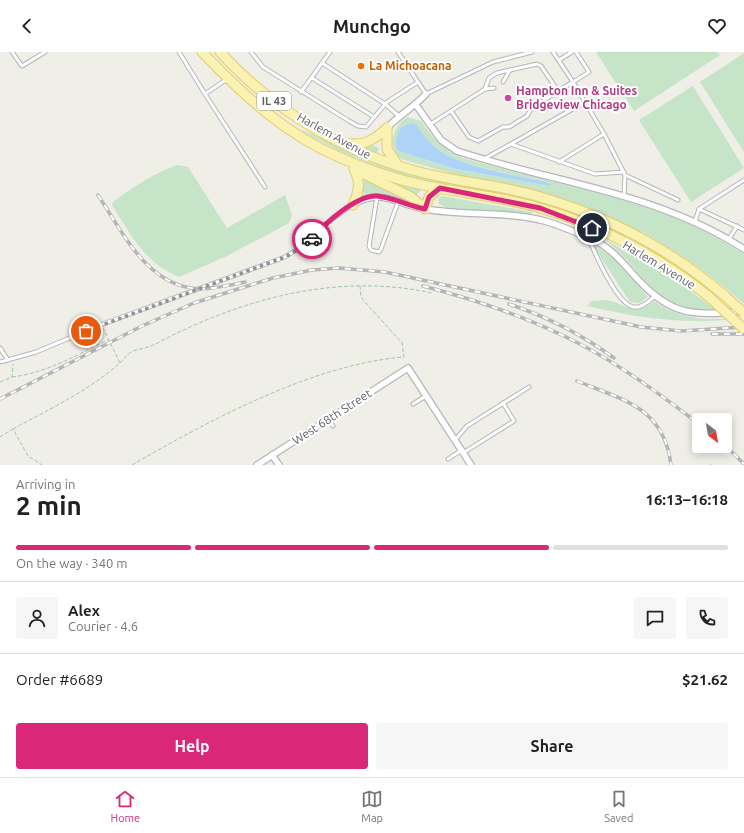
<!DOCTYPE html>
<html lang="en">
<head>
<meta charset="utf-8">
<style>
	body { margin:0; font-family:Ubuntu,sans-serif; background:#f6f6f6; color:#222; height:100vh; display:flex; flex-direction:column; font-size:15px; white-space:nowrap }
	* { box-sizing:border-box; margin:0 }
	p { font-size:13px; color:#767676 }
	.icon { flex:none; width:22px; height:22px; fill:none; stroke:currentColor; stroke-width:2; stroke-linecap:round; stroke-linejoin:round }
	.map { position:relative; height:413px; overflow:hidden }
	.panel { display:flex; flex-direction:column; background:#fff; flex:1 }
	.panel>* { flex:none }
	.needle { width:26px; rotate:149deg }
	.fabs { position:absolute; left:692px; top:361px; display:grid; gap:8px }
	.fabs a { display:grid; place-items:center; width:40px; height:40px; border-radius:4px; background:#fff; box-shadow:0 2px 10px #0003; font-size:20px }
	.pin { position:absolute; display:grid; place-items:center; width:34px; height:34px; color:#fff; margin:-17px; border:2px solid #fff; border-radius:50%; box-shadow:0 1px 4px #0007 }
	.courier { position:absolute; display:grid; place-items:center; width:40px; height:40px; margin:-20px; border:3px solid #db2777; border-radius:50%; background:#fff; color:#222; box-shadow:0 1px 5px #0007 }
	.head em { font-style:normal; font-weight:600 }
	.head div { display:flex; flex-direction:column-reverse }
	.head { display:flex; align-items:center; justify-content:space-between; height:68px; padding:0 16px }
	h1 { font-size:26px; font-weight:600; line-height:30px }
	.bar { display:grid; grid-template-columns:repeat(4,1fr); gap:6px 4px; align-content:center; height:48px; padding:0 16px }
	.bar i { height:5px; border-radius:3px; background:#e0e0e0 }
	.bar .selected { background:#db2777 }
	.bar p { grid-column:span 4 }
	.line { display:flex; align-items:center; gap:10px; padding:0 16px; border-top:1px solid #e0e0e0 }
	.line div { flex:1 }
	.round { display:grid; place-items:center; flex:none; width:42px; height:42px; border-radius:4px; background:#f6f6f6 }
	.cta { display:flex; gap:8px; margin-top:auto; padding:8px 16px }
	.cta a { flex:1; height:46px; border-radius:4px; background:#db2777; color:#fff; font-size:16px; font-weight:600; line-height:46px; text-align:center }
	.cta a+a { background:#f6f6f6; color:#222 }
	header { display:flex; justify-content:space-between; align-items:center; height:52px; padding:0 16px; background:#fff; font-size:18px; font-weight:600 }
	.tab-bar { display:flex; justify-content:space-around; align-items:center; height:56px; border-top:1px solid #e0e0e0; background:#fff; font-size:11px; color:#767676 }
	.tab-bar a { display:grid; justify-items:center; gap:2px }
	.tab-bar .selected { color:#db2777 }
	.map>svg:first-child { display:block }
</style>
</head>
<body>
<header><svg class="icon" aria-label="back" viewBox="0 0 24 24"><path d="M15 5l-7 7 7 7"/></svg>Munchgo<svg class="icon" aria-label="heart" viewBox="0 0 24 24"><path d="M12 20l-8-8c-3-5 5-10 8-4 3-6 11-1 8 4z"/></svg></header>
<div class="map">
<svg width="744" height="413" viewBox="0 0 744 413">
	<rect width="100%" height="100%" fill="#efeee7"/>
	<g fill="#c6e5c8" fill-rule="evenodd">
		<path d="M596,0H718L720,3L634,59Z"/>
		<path d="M744,1V100L700,30Z"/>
		<path d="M693,34L744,116L691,150L639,68Z"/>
		<path d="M407,65L421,69C434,87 442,96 463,106C535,127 611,138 680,167C703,177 723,189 744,202V252C712,223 679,201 642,180L641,182L587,156L501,131L468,126L401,107C387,96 392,75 407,65ZM412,71C420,80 428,90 438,97C460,115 517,123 546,130L550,132V134L456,117L398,99L396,88L404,73Z"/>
		<path d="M303,78C339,94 374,112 412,123C465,136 518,140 569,158C625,177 672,209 719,243L714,244L697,231L603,175L396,122L341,100L302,79Z"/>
		<path d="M372,93L379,96L377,102L364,97V96Z"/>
		<path d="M177,113L188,115L227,176L285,143L292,163L289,171L227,204L179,225C145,211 131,183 112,153L113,150C134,134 153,122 177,113Z"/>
		<path d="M387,127L421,136V138L416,143L386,129Z"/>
		<path d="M366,128L400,143L399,145L382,141L365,142L363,140L364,129Z"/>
		<path d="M442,144L532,160L531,163L447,156L439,152L438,147Z"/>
		<path d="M604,187L656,215L717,258C654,260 646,220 604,187Z"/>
		<path d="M596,194L612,205L648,245L640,251L630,250L594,195Z"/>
		<path d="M606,248C626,251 634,266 654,249C676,265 700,269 726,266L728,268C681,272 633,265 587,254L592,249Z"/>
	</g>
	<path fill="#aed3f8" d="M412,71L416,73C423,82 430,92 439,98C464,116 515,123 546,130L550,132V134L456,117L398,99C393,88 398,72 412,71Z"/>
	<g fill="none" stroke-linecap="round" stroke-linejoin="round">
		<g stroke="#b4b6ba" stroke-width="5">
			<g id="service">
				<path d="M12,0L22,14L45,0"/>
				<path d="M179,0L205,42L227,27"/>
				<path d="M251,0L263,15L349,69L358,74L366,75L387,50L418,30L426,42L493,10L532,0"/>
				<path d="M398,0L418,30"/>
				<path d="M576,0L589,20L573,30L604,82L625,123L624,144"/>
				<path d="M559,8L572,0"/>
				<path d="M322,11L330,0"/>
				<path d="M312,26L374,65"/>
				<path d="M503,30L510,18"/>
				<path d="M485,37L494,36"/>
				<path d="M301,40L322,11L385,52L399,64"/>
				<path d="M205,42L265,135"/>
				<path d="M585,50L511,92L595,122L624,120"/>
				<path d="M451,59L469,85L478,89L503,75H509L527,64L531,57L558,39"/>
				<path d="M429,73L485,37L489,26L497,21L537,12L541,14L558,39L573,30L553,0"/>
				<path d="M484,107L511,92"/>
				<path d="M559,110L604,82"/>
				<path d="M625,123L678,148"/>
				<path d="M377,145L369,194L371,198L379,200L381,197L398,150"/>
				<path d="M699,157L744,178"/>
				<path d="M695,169L699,157L744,128"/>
				<path d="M588,185C595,201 616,251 633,255C641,257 649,249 655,244"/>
				<path d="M729,187L737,174"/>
				<path d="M0,296L8,308"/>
				<path d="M0,310L36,300L103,272L285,205L310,189L327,171L351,154"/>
				<path d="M413,352L426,344"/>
				<path d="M329,367L333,374"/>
				<path d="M455,388L467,374L529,335"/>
				<path d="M463,401L514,369L503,351"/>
				<path d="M448,407L462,398"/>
			</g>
		</g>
		<g stroke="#b4b6ba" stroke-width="8">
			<g id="minor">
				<path d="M416,53L441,88L457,99C555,131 656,140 744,197"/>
				<path d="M387,76C399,63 414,55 426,42"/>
				<path d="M354,152C381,136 397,152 425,157C465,164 506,159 545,169C559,173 572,179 585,184C605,191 618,205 632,221C668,262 689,265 742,259"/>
				<path d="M272,403L279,413"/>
				<path d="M257,413L408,316L471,413"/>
			</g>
		</g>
		<g stroke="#e6cc69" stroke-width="11">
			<g id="primary">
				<path d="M202,0C242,42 286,83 341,106C366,117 392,126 418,132C458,141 500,144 540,156C599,173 660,205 708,244"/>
				<path d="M220,0C273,58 344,101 420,120C461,131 504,133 544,146C611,166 671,198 724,243"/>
				<path d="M387,76V97L398,114"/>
				<path d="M345,91C363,95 374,88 387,76"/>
				<path d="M358,119L411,145L425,157L429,145L440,136"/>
				<path d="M353,153C359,139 361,130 354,117"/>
			</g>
		</g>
		<g stroke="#a0c5ad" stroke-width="1" stroke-dasharray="4 2" stroke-linecap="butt">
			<path d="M120,311C124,307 128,301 133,299C138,297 143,297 148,295C155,293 161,289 167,286C249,245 340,221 432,241"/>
			<path d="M12,325C46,321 77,303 108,288"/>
			<path d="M0,330L12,325L13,312"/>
			<path d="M13,377C50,357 88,339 120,311L103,276"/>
			<path d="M0,385L13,377L28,404L42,413"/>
			<path d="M132,413C210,368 314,312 404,305L402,291L364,249L361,245L360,234"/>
			<path d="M710,413H712"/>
		</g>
		<use href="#service" stroke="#fff" stroke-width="3"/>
		<use href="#minor" stroke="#fff" stroke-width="5.5"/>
		<use href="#primary" stroke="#f9f2b3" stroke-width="9"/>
		<g stroke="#b5b5b6" stroke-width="3.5">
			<g id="rail">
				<path d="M98,143C123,181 147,234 199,237C214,237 230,233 245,230"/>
				<path d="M423,234C477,248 530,266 580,292C622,314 661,343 699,372"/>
				<path d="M509,252C548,265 581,282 614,306"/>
				<path d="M712,282H744"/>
				<path d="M577,329C623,348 664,355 671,413"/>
				<path d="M0,347L142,274L194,251L273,226L312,218L339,216L385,220L641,275L681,279L744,275"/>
				<path d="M725,393L744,412"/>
			</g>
		</g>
		<use href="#rail" stroke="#fff" stroke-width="2" stroke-dasharray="6" stroke-linecap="butt"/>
		<g stroke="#e6cc69" stroke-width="11" stroke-linecap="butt">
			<g id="primary-bridge">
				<path d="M724,243L744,261"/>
				<path d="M708,244L744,277"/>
			</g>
		</g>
		<use href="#primary-bridge" stroke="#f9f2b3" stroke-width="9"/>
	</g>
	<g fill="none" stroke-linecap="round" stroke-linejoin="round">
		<path stroke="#919293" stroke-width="4" stroke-dasharray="0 7.2" d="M86,279L285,205L302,195L312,187"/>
		<path stroke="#db2777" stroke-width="5" d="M312,187C324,172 356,143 377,144C391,145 410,154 425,157L429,145L440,136L540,156L592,176"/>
	</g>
	<circle fill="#e8710a" stroke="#fff" stroke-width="1.5" cx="361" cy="14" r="4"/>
	<circle fill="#d1479c" stroke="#fff" stroke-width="1.5" cx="508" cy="46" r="4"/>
	<g text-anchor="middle" stroke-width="4" stroke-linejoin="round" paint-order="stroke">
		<rect fill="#fff" stroke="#8f9094" stroke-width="1" x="257" y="40" width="34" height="18" rx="3"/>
		<g font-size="11" font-weight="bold" fill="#5f6166">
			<text x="274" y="53">IL 43</text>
		</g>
		<g font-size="12" font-weight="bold" fill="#c56008" stroke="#fff" text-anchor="start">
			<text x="369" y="18">La Michoacana</text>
		</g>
		<g font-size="12" font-weight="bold" fill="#b23c85" stroke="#fff" text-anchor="start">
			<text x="516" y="43">Hampton Inn &amp; Suites<tspan x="516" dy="14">Bridgeview Chicago</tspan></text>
		</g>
		<g font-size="12" fill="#5f6166" stroke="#fff">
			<text transform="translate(334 84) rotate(29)" y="4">Harlem Avenue</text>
			<text transform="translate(659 213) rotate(31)" y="4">Harlem Avenue</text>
			<text transform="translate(332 365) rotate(-33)" y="4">West 68th Street</text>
		</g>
	</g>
</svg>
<div class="fabs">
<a><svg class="needle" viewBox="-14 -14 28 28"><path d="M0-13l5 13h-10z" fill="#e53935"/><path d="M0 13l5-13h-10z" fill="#767676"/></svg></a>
</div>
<div class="pin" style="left:86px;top:279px;background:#ea580c"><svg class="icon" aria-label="bag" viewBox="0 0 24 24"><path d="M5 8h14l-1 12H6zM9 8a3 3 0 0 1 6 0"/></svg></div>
<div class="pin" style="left:592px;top:176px;background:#1f2937"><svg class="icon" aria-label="home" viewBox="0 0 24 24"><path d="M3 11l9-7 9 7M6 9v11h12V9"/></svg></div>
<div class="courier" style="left:312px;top:187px"><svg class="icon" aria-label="car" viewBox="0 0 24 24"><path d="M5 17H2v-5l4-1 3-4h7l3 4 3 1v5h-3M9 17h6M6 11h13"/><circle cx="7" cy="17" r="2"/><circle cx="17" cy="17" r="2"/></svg></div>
</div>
<section class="panel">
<div class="head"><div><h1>2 min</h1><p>Arriving in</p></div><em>16:13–16:18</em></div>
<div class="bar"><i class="selected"></i><i class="selected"></i><i class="selected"></i><i></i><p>On the way · 340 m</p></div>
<div class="line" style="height:72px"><a class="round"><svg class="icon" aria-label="person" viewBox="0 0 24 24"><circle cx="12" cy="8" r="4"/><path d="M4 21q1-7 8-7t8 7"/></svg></a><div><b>Alex</b><p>Courier · 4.6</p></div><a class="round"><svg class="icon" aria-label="chat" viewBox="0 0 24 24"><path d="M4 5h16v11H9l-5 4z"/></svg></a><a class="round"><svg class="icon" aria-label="phone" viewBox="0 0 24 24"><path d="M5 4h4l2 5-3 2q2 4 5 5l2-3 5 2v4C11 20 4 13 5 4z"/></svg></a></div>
<div class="line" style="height:52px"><div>Order #6689</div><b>$21.62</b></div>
<div class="cta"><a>Help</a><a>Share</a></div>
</section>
<nav class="tab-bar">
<a class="selected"><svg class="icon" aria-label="home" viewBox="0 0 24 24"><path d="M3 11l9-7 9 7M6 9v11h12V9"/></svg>Home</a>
<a><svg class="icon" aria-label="map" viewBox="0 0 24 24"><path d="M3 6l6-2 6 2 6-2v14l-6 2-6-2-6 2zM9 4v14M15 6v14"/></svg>Map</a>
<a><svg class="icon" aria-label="saved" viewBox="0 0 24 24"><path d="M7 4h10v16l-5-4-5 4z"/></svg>Saved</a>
</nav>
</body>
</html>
